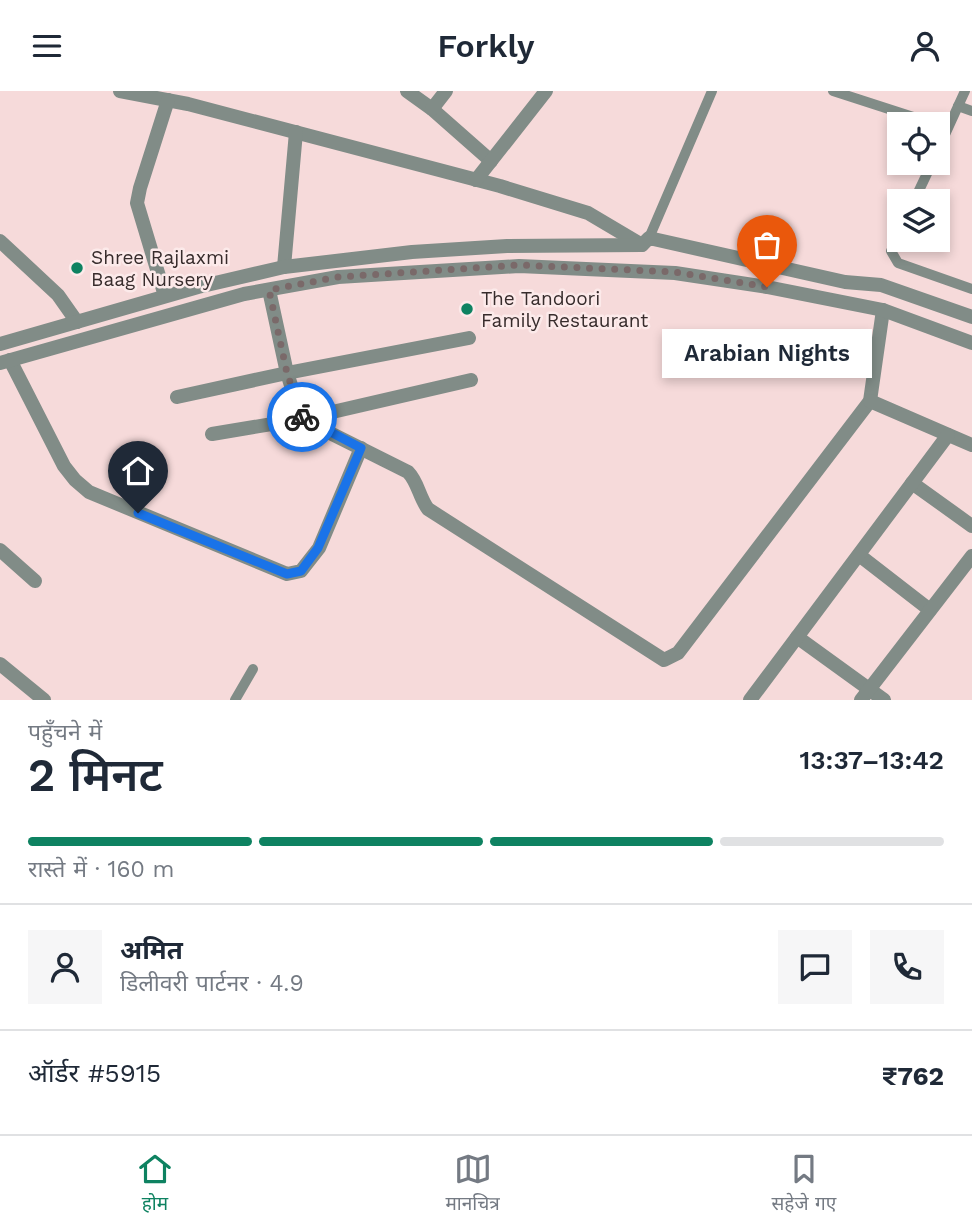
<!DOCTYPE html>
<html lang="hi">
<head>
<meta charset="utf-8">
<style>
	body { margin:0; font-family:"Work Sans","Noto Sans Devanagari",sans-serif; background:#f6f6f7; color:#1f2937; height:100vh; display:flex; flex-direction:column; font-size:26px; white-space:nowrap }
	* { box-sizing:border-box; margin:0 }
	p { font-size:23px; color:#747a83 }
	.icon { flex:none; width:38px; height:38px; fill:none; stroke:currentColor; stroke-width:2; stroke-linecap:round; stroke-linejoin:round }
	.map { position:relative; height:609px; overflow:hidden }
	.panel { display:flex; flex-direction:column; background:#fff; flex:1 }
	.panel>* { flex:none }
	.buttons { position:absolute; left:887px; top:21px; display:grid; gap:14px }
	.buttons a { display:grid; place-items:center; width:63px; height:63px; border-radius:0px; background:#fff; box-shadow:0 4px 10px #0003; font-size:35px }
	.pin { position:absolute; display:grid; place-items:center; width:60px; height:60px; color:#fff; margin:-72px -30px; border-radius:50% 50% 50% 0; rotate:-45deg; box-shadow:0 0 7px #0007 }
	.pin .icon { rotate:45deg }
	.courier { position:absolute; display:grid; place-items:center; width:70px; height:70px; margin:-35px; border:5px solid #1a73e8; border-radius:50%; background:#fff; color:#222; box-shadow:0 2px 9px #0007 }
	.bubble { position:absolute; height:49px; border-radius:0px; background:#fff; box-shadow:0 4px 10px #0003; font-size:23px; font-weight:600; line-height:49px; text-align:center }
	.headline em { font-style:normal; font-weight:600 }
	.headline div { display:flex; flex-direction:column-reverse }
	.headline { display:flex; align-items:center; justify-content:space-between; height:119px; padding:0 28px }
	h1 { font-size:46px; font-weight:600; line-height:52px }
	.bar { display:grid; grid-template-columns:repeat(4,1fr); gap:10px 7px; align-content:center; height:84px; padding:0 28px }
	.bar i { height:9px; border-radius:5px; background:#e0e1e3 }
	.bar .current { background:#0e8261 }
	.bar p { grid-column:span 4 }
	.line { display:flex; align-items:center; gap:18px; padding:0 28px; border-top:2px solid #e0e1e3 }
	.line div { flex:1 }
	.round { display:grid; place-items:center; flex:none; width:74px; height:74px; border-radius:0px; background:#f6f6f7 }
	header { display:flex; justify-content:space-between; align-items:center; height:91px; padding:0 28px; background:#fff; font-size:32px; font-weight:600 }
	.tab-bar { display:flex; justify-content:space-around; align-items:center; height:98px; border-top:2px solid #e0e1e3; background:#fff; font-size:19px; color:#747a83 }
	.tab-bar a { display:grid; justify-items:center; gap:4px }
	.tab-bar .current { color:#0e8261 }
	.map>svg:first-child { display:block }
</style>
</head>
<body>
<header><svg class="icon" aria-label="menu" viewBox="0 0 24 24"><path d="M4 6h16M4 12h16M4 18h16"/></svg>Forkly<svg class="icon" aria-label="person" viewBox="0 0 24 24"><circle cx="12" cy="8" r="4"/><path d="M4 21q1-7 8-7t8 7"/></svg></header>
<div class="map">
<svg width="972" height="609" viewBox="0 0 972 609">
	<rect width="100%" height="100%" fill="#f6dada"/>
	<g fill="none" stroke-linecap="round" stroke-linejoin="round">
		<g stroke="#818c87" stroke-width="10">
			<path d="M833,0L935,33"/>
			<path d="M958,15L972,20"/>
			<path d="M938,59L965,0"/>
			<path d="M914,110L932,72"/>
			<path d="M900,143L891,160L898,172L972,198"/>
			<path d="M649,147L712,0"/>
			<path d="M235,609L253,578"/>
		</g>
		<g stroke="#818c87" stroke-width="14">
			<path d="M120,0L188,13L500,95L588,122L642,154"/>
			<path d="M407,0L432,18L491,70"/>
			<path d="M432,18L446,0"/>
			<path d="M476,89L546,0"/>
			<path d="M0,150L58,204L77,231"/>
			<path d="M284,176L296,41"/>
			<path d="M269,199L287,282L302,328L408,381C418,391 419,406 428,418L664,569L678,562L870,310L883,219"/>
			<path d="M165,205L137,112L140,97L168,9"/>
			<path d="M10,269L64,375L75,389L89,401L287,483L301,480L319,457L361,357"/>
			<path d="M177,306L287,282L469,247"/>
			<path d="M870,310L972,354"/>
			<path d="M212,343L302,328L471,289"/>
			<path d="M912,392L972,435"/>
			<path d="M0,459L35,490"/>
			<path d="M859,464L930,519"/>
			<path d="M797,546L884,609"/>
			<path d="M0,573L44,609"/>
			<path d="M750,609L948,344"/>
			<path d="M861,609L972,465"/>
		</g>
		<g stroke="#818c87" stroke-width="14">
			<path d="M0,253L198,196L284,176L412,161L507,155L642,154L649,147L845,191L881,194L972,226"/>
			<path d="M0,272L244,203L338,186L519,175L675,182L767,196L883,219L972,252"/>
		</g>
	</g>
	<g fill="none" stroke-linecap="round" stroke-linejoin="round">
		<path stroke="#7a6969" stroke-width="7" stroke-dasharray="0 12.6" d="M302,326L287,282L269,199L338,186L519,174L675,181L767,196"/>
		<path stroke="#1a73e8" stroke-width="9" d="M138,422L287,483L301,480L318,457L361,357L302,326"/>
	</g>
	<g fill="#0e8261" stroke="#fceaea" stroke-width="2.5">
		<circle cx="77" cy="177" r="7"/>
		<circle cx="467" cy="218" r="7"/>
	</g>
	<g text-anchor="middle" stroke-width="5" stroke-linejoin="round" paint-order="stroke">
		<g font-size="19" fill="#372c2c" stroke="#fceaea" text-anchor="start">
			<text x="91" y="173">Shree Rajlaxmi<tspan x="91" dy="22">Baag Nursery</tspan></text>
			<text x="481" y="214">The Tandoori<tspan x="481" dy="22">Family Restaurant</tspan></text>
		</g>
	</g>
</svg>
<div class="buttons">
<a><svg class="icon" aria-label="locate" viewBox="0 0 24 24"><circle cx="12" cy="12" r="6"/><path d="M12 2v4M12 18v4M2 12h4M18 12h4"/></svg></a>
<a><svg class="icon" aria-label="layers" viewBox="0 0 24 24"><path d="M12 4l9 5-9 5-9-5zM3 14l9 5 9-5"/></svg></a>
</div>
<div class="pin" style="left:767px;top:196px;background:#ea580c"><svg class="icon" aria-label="bag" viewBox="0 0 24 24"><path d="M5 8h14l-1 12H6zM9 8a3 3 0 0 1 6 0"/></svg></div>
<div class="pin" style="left:138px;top:422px;background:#1f2937"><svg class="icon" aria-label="home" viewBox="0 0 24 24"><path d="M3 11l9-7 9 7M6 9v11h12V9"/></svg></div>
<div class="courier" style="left:302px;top:326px"><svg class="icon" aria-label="bike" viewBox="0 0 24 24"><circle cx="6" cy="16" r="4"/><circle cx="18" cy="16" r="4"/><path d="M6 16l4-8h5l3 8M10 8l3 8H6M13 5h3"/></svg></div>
<div class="bubble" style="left:662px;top:238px;width:210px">Arabian Nights</div>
</div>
<section class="panel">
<div class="headline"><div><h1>2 मिनट</h1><p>पहुँचने में</p></div><em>13:37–13:42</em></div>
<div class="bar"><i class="current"></i><i class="current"></i><i class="current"></i><i></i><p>रास्ते में · 160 m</p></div>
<div class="line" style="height:126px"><a class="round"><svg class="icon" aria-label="person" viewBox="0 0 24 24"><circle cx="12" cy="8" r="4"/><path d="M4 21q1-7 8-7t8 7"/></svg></a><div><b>अमित</b><p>डिलीवरी पार्टनर · 4.9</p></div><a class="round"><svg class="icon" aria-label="chat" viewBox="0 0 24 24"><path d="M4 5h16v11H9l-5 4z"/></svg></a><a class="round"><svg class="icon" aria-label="phone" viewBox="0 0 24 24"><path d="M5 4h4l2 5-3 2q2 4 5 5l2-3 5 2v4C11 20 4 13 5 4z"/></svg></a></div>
<div class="line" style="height:91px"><div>ऑर्डर #5915</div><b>₹762</b></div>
</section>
<nav class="tab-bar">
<a class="current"><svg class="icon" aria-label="home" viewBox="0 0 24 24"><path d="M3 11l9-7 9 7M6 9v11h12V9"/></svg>होम</a>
<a><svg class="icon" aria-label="map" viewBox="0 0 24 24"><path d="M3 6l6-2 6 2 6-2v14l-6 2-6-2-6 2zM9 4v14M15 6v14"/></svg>मानचित्र</a>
<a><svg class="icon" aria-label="saved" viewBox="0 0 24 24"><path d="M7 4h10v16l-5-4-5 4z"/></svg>सहेजे गए</a>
</nav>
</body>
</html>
